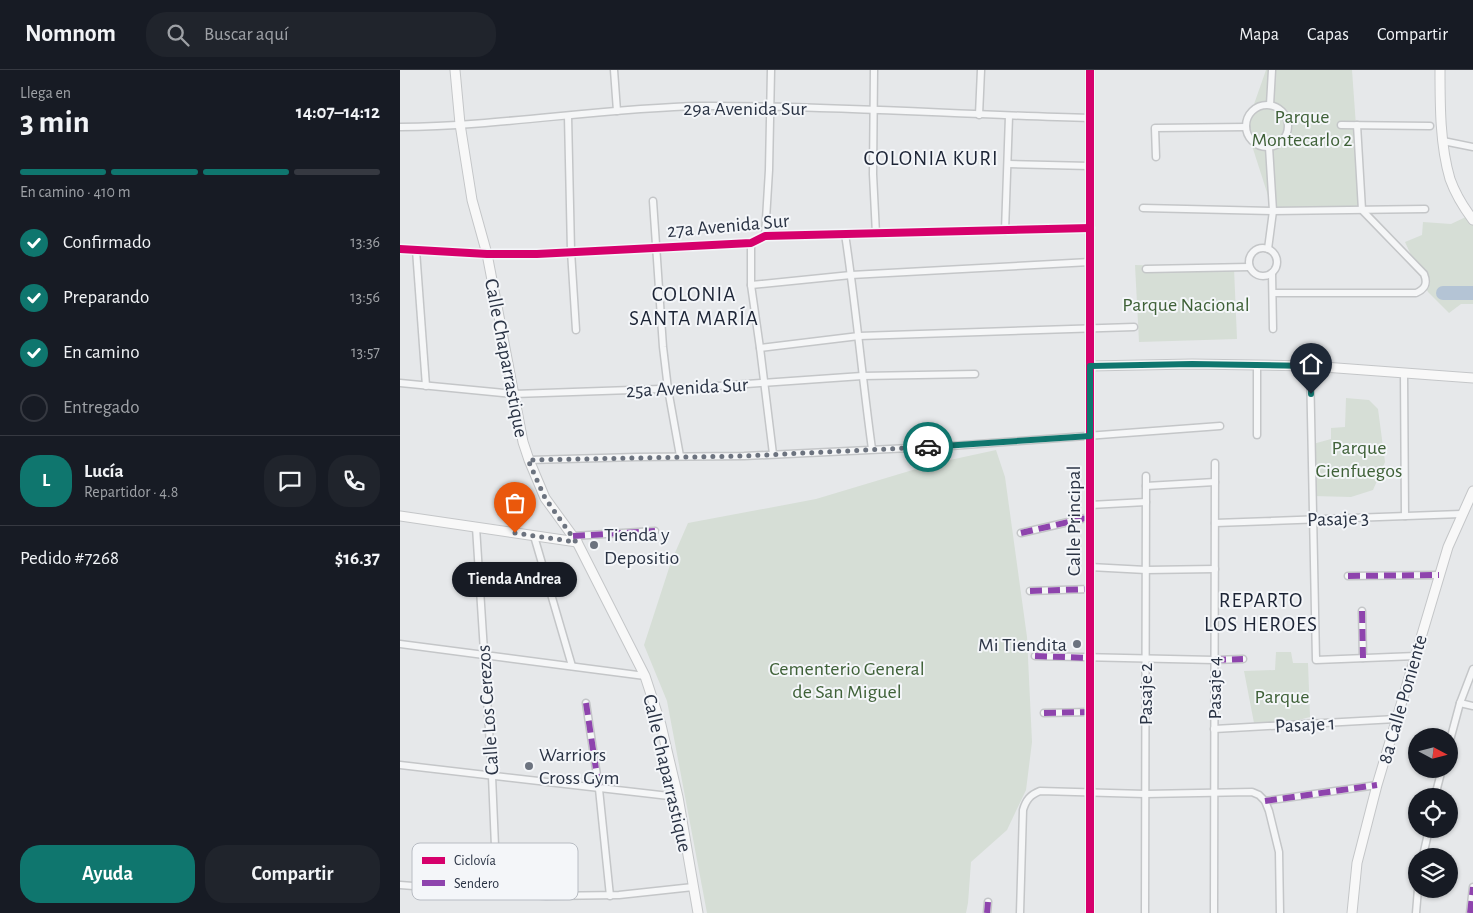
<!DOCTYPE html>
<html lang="es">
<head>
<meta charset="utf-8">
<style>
	body { margin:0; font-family:"Alegreya Sans",sans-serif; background:#20242c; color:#f1f3f6; height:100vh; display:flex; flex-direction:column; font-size:19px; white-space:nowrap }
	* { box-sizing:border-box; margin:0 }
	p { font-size:16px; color:#9ea1a6 }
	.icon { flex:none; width:28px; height:28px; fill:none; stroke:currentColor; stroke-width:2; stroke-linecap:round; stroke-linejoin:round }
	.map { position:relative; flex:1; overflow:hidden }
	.panel { display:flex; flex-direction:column; background:#171b24; width:400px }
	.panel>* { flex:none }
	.needle { width:32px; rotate:97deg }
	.controls { position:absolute; left:1008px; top:658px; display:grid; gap:10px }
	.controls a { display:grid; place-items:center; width:50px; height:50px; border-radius:50%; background:#171b24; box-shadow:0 1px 4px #0004; font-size:25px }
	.pin { position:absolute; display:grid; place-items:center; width:42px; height:42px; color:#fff; margin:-51px -21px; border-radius:50% 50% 50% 0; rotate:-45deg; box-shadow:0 0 5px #0007 }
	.pin .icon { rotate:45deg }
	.courier { position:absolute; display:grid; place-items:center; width:50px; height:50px; margin:-25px; border:4px solid #0f766e; border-radius:50%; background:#fff; color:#222; box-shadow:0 1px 6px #0007 }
	.bubble { position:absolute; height:35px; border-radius:18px; background:#171b24; box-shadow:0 1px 4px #0004; font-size:16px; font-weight:700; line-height:35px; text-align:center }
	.headline em { font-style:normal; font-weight:700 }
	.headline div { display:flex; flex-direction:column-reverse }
	.headline { display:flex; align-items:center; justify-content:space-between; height:85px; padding:0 20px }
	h1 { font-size:32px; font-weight:700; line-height:38px }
	.bar { display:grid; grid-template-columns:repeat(4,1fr); gap:8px 5px; align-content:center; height:60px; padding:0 20px }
	.bar i { height:6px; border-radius:4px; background:#363941 }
	.bar .active { background:#0f766e }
	.bar p { grid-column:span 4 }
	.line { display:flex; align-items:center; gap:12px; padding:0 20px; border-top:1px solid #363941 }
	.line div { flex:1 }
	.round { display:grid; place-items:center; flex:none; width:52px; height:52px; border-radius:20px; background:#20242c }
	ol { padding:0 20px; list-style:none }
	li { display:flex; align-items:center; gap:15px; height:55px }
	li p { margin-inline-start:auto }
	li .icon { padding:5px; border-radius:50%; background:#0f766e; color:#fff; stroke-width:4 }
	li:last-child { color:#9ea1a6 }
	li i { width:28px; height:28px; border:2px solid #363941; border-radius:50% }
	.button { display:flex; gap:10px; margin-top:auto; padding:10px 20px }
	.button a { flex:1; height:58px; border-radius:20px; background:#0f766e; color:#fff; font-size:20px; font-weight:700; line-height:58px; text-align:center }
	.button a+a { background:#20242c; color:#f1f3f6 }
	header { display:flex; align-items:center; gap:30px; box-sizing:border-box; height:70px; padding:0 25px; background:#171b24; border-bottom:1px solid #363941 }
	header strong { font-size:24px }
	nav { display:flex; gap:28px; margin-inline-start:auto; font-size:18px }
	.search { width:350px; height:45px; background:#20242c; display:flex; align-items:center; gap:12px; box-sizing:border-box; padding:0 18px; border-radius:20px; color:#9ea1a6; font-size:19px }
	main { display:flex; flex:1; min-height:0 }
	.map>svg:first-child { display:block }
</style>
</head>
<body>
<header>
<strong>Nomnom</strong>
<div class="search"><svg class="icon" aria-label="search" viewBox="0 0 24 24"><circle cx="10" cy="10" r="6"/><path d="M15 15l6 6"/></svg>Buscar aquí</div>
<nav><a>Mapa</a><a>Capas</a><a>Compartir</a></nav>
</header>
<main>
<section class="panel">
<div class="headline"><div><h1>3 min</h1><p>Llega en</p></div><em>14:07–14:12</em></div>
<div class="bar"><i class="active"></i><i class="active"></i><i class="active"></i><i></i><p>En camino · 410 m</p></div>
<ol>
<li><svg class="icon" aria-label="check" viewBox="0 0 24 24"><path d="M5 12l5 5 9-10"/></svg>Confirmado<p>13:36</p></li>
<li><svg class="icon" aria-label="check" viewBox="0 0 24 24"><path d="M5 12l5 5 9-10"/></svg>Preparando<p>13:56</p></li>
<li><svg class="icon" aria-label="check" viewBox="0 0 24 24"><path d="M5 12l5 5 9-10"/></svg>En camino<p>13:57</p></li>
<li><i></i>Entregado</li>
</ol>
<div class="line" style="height:90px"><b class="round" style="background:#0f766e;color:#fff">L</b><div><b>Lucía</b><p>Repartidor · 4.8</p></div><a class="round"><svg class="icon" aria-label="chat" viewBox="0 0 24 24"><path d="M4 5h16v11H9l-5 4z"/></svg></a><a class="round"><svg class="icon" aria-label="phone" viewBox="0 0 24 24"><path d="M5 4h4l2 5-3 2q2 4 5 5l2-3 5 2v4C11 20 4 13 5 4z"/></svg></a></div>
<div class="line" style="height:65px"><div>Pedido #7268</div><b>$16.37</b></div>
<div class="button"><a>Ayuda</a><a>Compartir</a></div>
</section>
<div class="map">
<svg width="1073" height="843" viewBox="0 0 1073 843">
	<rect width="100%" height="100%" fill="#e6e8ea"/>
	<g fill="#d6ded6">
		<path d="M866,0H952L962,140L873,141L846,57Z"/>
		<path d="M1070,145L1073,150V234H1061L1049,243L1028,222L1005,172L1022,165L1023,152L1051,154Z"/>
		<path d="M735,195L834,198L837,269L739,272Z"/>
		<path d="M946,328L969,330L978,339L985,392L973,420L951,427L913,426V374L931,369V358L945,357Z"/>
		<path d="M596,380L605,407L627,567L632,672L626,720L607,760L571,792L568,833L566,843H307L267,631L244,575L271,492L288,453L416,429L536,393Z"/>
		<path d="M876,582H891L893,593H908L910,647L891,652L854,653L844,601L875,600Z"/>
	</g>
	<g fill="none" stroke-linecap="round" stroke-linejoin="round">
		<path stroke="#b4c4d5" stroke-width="14" d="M1043,223H1073"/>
		<g stroke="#c4c6c8" stroke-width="9">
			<g id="street">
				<path d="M214,0L217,41"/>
				<path d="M474,0L473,104L476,164"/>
				<circle cx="867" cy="56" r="21"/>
				<path d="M870,35L872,0"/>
				<path d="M579,45L581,0"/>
				<path d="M168,46L171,181L176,260"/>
				<path d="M941,55L1030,56"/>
				<path d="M0,57C101,56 201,38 301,36C431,35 560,45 690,48"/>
				<path d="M1043,71L1073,77"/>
				<path d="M756,87L755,58L846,57"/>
				<path d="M608,94L690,96"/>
				<path d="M253,131L263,277L268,319L280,386"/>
				<path d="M743,138L873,141L1025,139"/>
				<path d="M605,161L609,46"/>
				<path d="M445,164C456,236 462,307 472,379"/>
				<path d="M365,166L369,100L371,0"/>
				<path d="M351,173V215L360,278L373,384"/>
				<circle cx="863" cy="192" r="14"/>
				<path d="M0,179L87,184H137L351,173L365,166L690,158"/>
				<path d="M868,179L873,141L869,77"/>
				<path d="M16,180L26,316"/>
				<path d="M746,199L849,197"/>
				<path d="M872,203L873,259"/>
				<path d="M351,215L451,205L690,192"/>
				<path d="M873,223H1016C1025,219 1028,214 1024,204L962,140L957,55"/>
				<path d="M360,278L459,266L734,257"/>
				<path d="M910,296L916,590L1016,586"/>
				<path d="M1004,303L1005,446"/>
				<path d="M0,313L114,324L290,318L462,306L575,304"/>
				<path d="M857,365V295"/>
				<path d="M129,390L237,387L344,386L551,376L820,356"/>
				<path d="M746,416L815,412"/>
				<path d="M690,435L746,432"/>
				<path d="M815,453L1061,444"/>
				<path d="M76,457L92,706L97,823"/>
				<path d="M621,463L690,447"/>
				<path d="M134,466L172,596"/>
				<path d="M173,466L255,461"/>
				<path d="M690,497L746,500L815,499"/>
				<path d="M948,506L1039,505"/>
				<path d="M630,521L690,519"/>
				<path d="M962,541L963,588"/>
				<path d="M0,574L245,606"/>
				<path d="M635,586L814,590L843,589"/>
				<path d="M186,633L199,719L210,826"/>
				<path d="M1060,633L1073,636"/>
				<path d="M644,643L690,642"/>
				<path d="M814,659L996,649"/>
				<path d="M1049,674L1060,633L1073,599"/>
				<path d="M0,695L278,727"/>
				<path d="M1035,726L1042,699"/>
				<path d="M865,731L977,715"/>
				<path d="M1023,786L1029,759"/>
				<path d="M0,815L146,826L219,825L293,817"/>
				<path d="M587,843L588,832"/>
				<path d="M620,843L623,740C626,730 630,725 640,721L745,724L852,722L859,725L865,731L869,741L879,782L880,843"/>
				<path d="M745,843L746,406"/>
				<path d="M814,843L815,393"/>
				<path d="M1016,843L1018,819"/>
				<path d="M1070,843L1073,817"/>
			</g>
		</g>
		<g stroke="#c4c6c8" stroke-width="11">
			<g id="secondary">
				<path d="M55,0L60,54L72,130L87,184L123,372L129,390L145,428L177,472L245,606L261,655L278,727L298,843"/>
				<path d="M1040,0C1040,36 1040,75 1050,109C1055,123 1064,138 1073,150"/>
				<path d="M690,296L792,294L910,296L1073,308"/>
				<path d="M0,446L177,472"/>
				<path d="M690,843V0"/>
				<path d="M952,843L957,793L977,715L1048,477L1073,421"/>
			</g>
		</g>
		<use href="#street" stroke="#f5f6f7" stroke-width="6"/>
		<use href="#secondary" stroke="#f8f8f8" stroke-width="9"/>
		<g stroke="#8e44ad" stroke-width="6" stroke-dasharray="12 6" stroke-linecap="butt">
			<path d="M621,463L690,447"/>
			<path d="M173,466L255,461"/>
			<path d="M948,506L1039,505"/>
			<path d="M630,521L690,519"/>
			<path d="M962,541L963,588"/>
			<path d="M635,586L690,588"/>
			<path d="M814,590L843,589"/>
			<path d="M186,633L199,719"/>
			<path d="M644,643L690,642"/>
			<path d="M865,731L977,715"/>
			<path d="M587,843L588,832"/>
			<path d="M1070,843L1073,817"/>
		</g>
		<g stroke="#f4f6f9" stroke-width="11">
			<g id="cycleway">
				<path d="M0,179L87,184H137L351,173L365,166L690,158"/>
				<path d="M690,843V0"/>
			</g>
		</g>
		<use href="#cycleway" stroke="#d6006c" stroke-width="8"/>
	</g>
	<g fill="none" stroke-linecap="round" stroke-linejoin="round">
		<path stroke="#6c737f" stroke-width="5" stroke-dasharray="0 9" d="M115,463L176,472L145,428L128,390L344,386L528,377"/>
		<path stroke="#0f766e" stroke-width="6" d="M528,377L690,366V296L792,294L910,296L911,324"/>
	</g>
	<g fill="#6c737f" stroke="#f4f6f9" stroke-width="2">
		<circle cx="194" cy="475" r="5"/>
		<circle cx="677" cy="574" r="5"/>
		<circle cx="129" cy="696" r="5"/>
	</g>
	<g text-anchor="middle" stroke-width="4" stroke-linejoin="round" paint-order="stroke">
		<g font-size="20" fill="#2b3445" stroke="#f4f6f9">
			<text x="345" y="45">29a Avenida Sur</text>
			<text transform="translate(328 155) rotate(-5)" y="7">27a Avenida Sur</text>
			<text transform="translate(107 288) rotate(79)" y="7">Calle Chaparrastique</text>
			<text transform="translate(287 317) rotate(-3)" y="7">25a Avenida Sur</text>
			<text transform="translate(938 448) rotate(-2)" y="7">Pasaje 3</text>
			<text transform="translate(673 451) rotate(-90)" y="7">Calle Principal</text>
			<text transform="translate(814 618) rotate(-90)" y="7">Pasaje 4</text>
			<text transform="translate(745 624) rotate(-90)" y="7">Pasaje 2</text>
			<text transform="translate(1002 629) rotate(-74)" y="7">8a Calle Poniente</text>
			<text transform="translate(87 640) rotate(-94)" y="7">Calle Los Cerezos</text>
			<text transform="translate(905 654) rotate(-3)" y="7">Pasaje 1</text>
			<text transform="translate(268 703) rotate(77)" y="7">Calle Chaparrastique</text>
		</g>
		<g font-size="20" fill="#3f6138" stroke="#f4f6f9">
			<text x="902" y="53">Parque<tspan x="902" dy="23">Montecarlo 2</tspan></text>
			<text x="786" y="241">Parque Nacional</text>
			<text x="959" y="384">Parque<tspan x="959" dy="23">Cienfuegos</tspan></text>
			<text x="447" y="605">Cementerio General<tspan x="447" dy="23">de San Miguel</tspan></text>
			<text x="882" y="633">Parque</text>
		</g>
		<g font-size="20" fill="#2b3445" stroke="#f4f6f9" text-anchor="start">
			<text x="204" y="471">Tienda y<tspan x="204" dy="23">Depositio</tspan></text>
			<text x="667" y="581" text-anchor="end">Mi Tiendita</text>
			<text x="139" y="691">Warriors<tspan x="139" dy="23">Cross Gym</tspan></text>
		</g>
		<g font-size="21" letter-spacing="1" fill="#1d2536" stroke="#f4f6f9">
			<text x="531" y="95">COLONIA KURI</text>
			<text x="294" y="231">COLONIA<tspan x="294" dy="24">SANTA MARÍA</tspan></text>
			<text x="861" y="537">REPARTO<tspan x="861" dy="24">LOS HEROES</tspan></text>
		</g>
	</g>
	<rect x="12" y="773" width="166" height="57" rx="8" fill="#f4f6f9" stroke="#b8bcc3" stroke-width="1"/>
	<rect x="22" y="787" width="23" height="7" fill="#d6006c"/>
	<rect x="22" y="810" width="23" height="6" fill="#8e44ad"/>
	<g font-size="14" fill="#2b3445">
		<text x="54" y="795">Ciclovía</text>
		<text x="54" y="818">Sendero</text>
	</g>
</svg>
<div class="controls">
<a><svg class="needle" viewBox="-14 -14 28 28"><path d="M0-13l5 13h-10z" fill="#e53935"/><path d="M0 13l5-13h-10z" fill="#9ea1a6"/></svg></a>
<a><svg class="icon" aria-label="locate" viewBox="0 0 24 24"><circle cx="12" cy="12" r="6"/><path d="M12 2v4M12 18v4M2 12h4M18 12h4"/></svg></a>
<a><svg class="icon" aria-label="layers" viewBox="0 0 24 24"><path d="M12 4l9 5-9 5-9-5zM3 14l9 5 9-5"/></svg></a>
</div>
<div class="pin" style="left:115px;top:463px;background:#ea580c"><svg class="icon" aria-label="bag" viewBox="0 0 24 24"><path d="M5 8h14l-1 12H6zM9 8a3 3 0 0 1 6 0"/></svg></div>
<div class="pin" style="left:911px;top:324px;background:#1f2937"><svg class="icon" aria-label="home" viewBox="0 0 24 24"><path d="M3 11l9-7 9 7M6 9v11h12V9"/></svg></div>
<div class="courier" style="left:528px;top:377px"><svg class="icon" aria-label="car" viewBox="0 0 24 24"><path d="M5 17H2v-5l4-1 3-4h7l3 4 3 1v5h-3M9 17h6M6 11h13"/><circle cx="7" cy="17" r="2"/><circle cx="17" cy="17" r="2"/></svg></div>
<div class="bubble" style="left:52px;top:492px;width:125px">Tienda Andrea</div>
</div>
</main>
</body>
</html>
